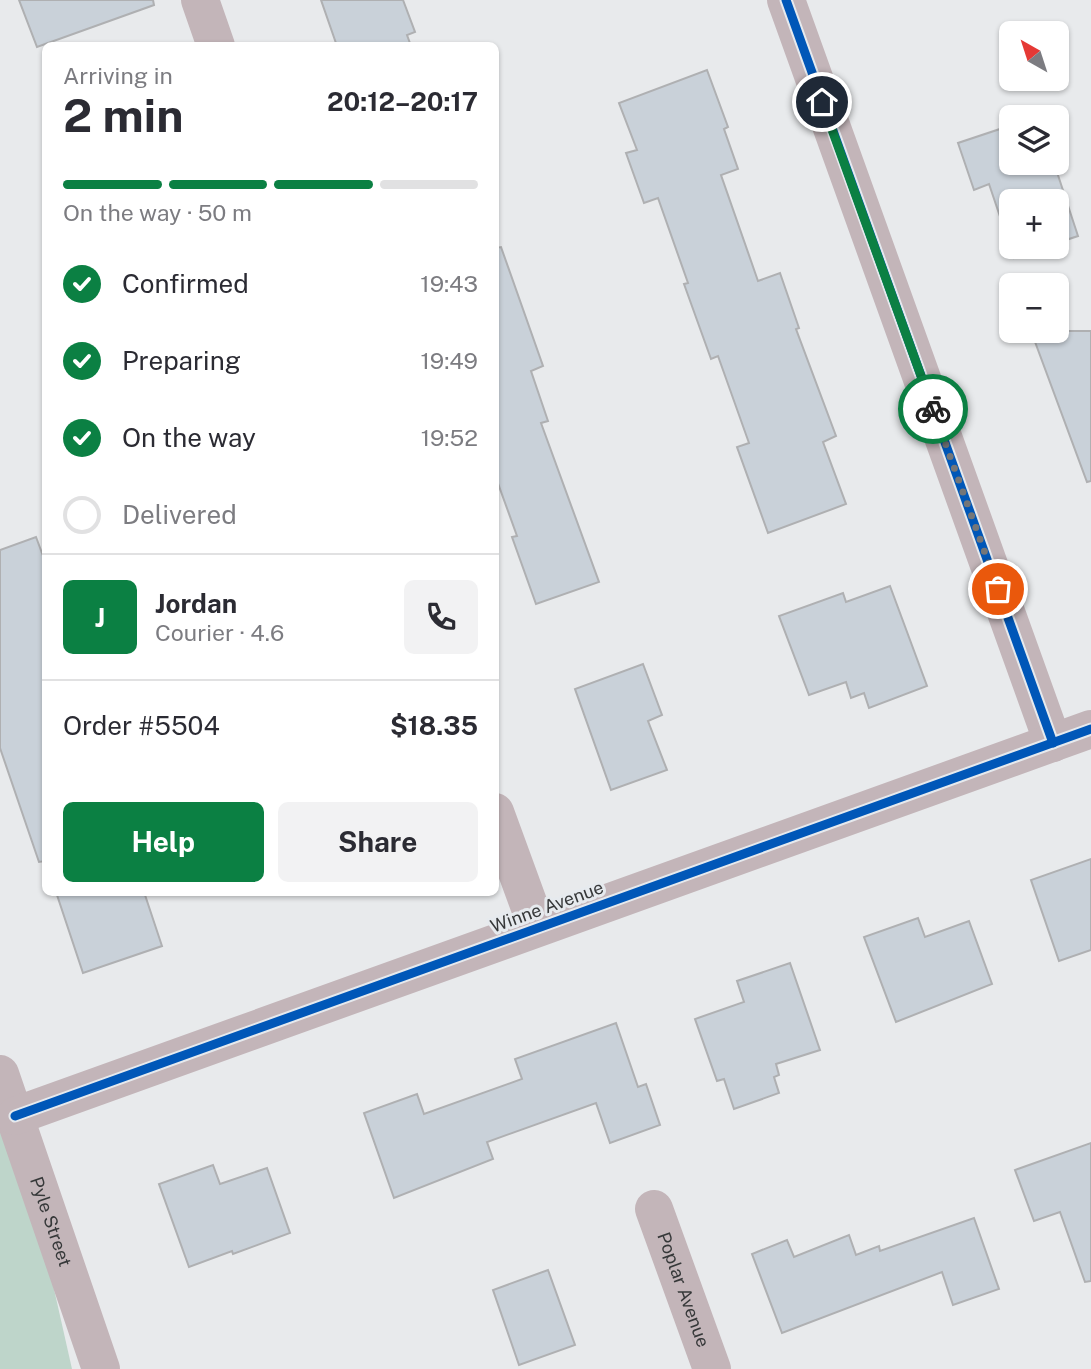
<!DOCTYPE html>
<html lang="en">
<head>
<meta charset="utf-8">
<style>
	body { margin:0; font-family:"Public Sans",sans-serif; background:#f2f2f3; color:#2b2b33; height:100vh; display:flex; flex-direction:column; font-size:26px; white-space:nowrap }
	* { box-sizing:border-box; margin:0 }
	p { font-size:23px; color:#7c7c81 }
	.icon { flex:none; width:38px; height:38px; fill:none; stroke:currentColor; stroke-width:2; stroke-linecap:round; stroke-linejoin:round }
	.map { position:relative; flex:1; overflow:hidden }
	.sheet { position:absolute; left:42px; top:42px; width:457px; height:854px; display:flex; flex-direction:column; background:#fff; border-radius:10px; box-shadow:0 2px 5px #0004 }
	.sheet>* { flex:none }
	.needle { width:46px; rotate:321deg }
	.controls { position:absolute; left:999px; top:21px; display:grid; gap:14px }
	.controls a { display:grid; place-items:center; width:70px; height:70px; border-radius:10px; background:#fff; box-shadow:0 2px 5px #0004; font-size:35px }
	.pin { position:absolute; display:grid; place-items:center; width:60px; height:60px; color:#fff; margin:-30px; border:4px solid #fff; border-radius:50%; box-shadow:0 2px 7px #0007 }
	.courier { position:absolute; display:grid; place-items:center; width:70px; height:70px; margin:-35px; border:5px solid #0b8043; border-radius:50%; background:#fff; color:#222; box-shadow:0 2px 9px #0007 }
	.summary em { font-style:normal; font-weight:700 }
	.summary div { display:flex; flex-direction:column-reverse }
	.summary { display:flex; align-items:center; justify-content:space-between; height:119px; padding:0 21px }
	h1 { font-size:46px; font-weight:700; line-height:52px }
	.bar { display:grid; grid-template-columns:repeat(4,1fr); gap:10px 7px; align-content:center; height:84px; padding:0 21px }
	.bar i { height:9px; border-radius:5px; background:#e1e1e2 }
	.bar .on { background:#0b8043 }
	.bar p { grid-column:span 4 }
	.line { display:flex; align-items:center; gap:18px; padding:0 21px; border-top:2px solid #e1e1e2 }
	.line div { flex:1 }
	.round { display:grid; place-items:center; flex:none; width:74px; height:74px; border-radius:10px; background:#f2f2f3 }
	ol { padding:0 21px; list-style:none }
	li { display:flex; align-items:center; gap:21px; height:77px }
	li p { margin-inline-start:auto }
	li .icon { padding:7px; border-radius:50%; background:#0b8043; color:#fff; stroke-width:4 }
	li:last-child { color:#7c7c81 }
	li i { width:38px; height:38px; border:4px solid #e1e1e2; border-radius:50% }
	.button { display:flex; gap:14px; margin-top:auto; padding:14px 21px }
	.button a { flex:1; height:80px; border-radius:10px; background:#0b8043; color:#fff; font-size:28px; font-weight:700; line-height:80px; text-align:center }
	.button a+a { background:#f2f2f3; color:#2b2b33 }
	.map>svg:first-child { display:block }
</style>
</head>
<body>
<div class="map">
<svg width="1091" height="1369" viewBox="0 0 1091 1369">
	<rect width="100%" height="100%" fill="#e8eaec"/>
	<path fill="#bed5ca" d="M0,1074L15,1116L72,1369H0Z"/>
	<g fill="#c9d1d9" stroke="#afb0b2" stroke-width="2">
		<path d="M19,0H153L154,5L37,47Z"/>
		<path d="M321,0H403L415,32L407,35L411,46H337Z"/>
		<path d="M707,70L728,127L724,129L738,169L721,175L758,281L780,273L799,328L796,329L836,436L823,442L846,504L768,533L737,447L749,443L718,356L711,359L684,284L688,283L658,198L644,203L626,153L637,150L619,103Z"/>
		<path d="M1012,125V163H1054L1078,236L1057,243V201H1012V247H1047L1014,258L989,184L974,190L958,143Z"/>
		<path d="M501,247L543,366L531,371L548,421L541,423L599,582L536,604L512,537L517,536L495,475V248Z"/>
		<path d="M1031,331H1091V481L1087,482Z"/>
		<path d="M36,537L46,564V861L39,862L0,748V550Z"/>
		<path d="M890,586L927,686L869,708L864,693L851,698L846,682L809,695L779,616L843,593L846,602Z"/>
		<path d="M643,664L662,715L648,721L667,770L611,790L575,689Z"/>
		<path d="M1091,859V950L1059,961L1031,880Z"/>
		<path d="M56,892H144L162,946L83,973Z"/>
		<path d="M918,918L925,937L969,921L992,984L896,1022L864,937Z"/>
		<path d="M790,963L820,1050L776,1064L779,1075L774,1077L779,1093L734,1109L724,1079L717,1081L695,1019L744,1002L737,981Z"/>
		<path d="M616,1023L638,1087L646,1084L660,1125L610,1143L596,1103L487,1142L493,1159L394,1198L364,1113L417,1094L424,1114L522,1079L515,1059Z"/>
		<path d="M1091,1143V1281L1085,1282L1060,1212L1034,1221L1015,1170Z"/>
		<path d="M213,1165L220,1184L267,1168L290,1233L233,1254L232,1251L189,1267L159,1184Z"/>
		<path d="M974,1218L999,1289L953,1305L942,1272L782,1333L752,1254L787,1240L794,1257L849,1235L856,1255L879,1246L880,1251Z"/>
		<path d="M548,1270L575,1345L519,1365L493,1290Z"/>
	</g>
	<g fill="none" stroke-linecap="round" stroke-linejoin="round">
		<g stroke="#c3b5b9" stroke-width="38">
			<path d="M200,0L216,46"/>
			<path d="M786,0L1053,743"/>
			<path d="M495,812L537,927"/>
			<path id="s1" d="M0,1074L101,1369"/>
			<path d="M15,1116L1091,729"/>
			<path id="s2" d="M654,1209L712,1369"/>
		</g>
		<g stroke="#e6eaee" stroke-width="13">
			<g id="cycleway">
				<path d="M786,0L1053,743"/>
				<path d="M15,1116L1091,729"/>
			</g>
		</g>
		<use href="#cycleway" stroke="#0057b8" stroke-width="9"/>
	</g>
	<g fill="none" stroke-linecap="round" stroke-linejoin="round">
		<path stroke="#747678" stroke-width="7" stroke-dasharray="0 12.6" d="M933,409L998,589"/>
		<path stroke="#0b8043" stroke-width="9" d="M822,102L933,409"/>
	</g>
	<g text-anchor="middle" stroke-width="6" stroke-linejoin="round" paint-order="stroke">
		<g font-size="18" fill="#363839" stroke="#e6eaee">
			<text transform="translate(547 907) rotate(-20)" y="6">Winne Avenue</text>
			<text dy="6" stroke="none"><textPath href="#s1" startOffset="156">Pyle Street</textPath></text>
			<text dy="6" stroke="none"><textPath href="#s2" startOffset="86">Poplar Avenue</textPath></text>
		</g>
	</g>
</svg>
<div class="controls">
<a><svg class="needle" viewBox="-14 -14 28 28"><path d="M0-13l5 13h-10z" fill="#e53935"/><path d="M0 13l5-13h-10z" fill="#7c7c81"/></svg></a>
<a><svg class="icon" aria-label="layers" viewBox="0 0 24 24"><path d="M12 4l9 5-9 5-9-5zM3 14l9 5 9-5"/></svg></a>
<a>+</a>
<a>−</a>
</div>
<div class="pin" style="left:998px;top:589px;background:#ea580c"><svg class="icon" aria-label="bag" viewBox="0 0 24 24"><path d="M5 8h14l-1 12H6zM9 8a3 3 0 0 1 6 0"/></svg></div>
<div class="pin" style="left:822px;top:102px;background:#1f2937"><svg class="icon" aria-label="home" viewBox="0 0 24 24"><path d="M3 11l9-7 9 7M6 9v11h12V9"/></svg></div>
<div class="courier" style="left:933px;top:409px"><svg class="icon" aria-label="bike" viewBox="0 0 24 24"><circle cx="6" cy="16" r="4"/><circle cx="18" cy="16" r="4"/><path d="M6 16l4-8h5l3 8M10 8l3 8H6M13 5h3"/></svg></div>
<section class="sheet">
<div class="summary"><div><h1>2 min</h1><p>Arriving in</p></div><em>20:12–20:17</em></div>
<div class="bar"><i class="on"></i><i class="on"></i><i class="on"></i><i></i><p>On the way · 50 m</p></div>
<ol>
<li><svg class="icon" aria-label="check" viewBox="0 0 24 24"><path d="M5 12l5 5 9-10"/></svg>Confirmed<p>19:43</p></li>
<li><svg class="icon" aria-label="check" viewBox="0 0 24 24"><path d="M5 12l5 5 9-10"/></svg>Preparing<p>19:49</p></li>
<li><svg class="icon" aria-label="check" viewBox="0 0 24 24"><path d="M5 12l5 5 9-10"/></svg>On the way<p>19:52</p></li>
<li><i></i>Delivered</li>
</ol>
<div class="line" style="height:126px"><b class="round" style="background:#0b8043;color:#fff">J</b><div><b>Jordan</b><p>Courier · 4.6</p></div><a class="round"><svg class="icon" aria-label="phone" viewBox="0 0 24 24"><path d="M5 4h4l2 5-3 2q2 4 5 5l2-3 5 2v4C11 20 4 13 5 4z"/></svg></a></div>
<div class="line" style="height:91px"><div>Order #5504</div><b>$18.35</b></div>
<div class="button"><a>Help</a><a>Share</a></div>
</section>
</div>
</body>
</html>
